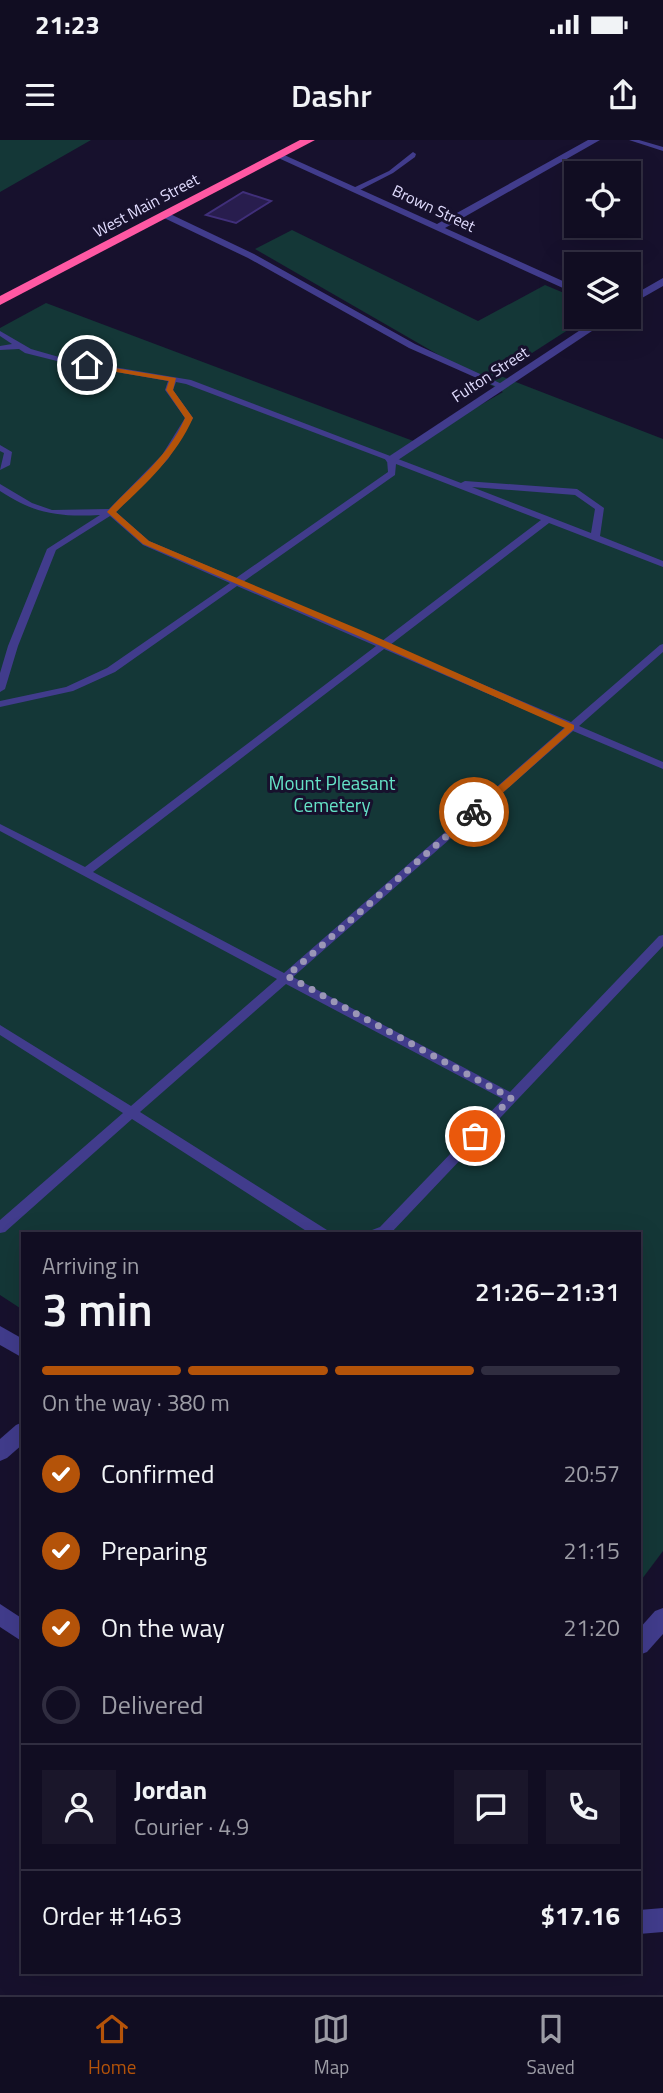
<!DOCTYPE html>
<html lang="en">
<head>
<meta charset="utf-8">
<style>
	body { margin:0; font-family:"Titillium Web",sans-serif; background:#1a162a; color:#f1f3f6; height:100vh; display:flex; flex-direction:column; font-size:26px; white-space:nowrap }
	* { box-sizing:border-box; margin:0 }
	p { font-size:23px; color:#9c9ca5 }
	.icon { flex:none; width:38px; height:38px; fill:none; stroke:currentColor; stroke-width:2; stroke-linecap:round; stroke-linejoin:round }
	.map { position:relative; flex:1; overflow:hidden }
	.panel { position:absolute; left:21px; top:1092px; width:620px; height:742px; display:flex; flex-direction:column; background:#110d22; border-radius:0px; box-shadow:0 7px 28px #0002,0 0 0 2px #302d40 }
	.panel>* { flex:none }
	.tools { position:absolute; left:564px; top:21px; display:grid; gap:14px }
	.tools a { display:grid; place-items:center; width:77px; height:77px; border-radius:0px; background:#110d22; box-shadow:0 7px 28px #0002,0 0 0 2px #302d40; font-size:35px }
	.pin { position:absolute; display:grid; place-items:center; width:60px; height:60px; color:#fff; margin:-30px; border:4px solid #fff; border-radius:50%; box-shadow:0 2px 7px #0007 }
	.courier { position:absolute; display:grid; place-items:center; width:70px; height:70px; margin:-35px; border:5px solid #b45309; border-radius:50%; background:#fff; color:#222; box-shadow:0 2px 9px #0007 }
	.head em { font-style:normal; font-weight:600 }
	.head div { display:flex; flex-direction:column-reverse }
	.head { display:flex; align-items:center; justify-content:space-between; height:119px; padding:0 21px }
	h1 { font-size:46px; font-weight:600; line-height:52px }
	.bar { display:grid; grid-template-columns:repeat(4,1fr); gap:10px 7px; align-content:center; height:84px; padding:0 21px }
	.bar i { height:9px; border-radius:5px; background:#302d40 }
	.bar .on { background:#b45309 }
	.bar p { grid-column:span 4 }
	.line { display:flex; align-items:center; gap:18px; padding:0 21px; border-top:2px solid #302d40 }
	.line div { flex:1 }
	.round { display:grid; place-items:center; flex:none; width:74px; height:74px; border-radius:0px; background:#1a162a }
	ol { padding:0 21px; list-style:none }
	li { display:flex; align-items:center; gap:21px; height:77px }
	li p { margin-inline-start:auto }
	li .icon { padding:7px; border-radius:50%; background:#b45309; color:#fff; stroke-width:4 }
	li:last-child { color:#9c9ca5 }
	li i { width:38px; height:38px; border:4px solid #302d40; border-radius:50% }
	.status { display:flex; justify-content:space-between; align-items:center; height:49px; padding:0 35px; background:#110d22; direction:ltr }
	.status svg { height:19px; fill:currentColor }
	header { display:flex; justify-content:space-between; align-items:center; height:91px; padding:0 21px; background:#110d22; font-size:32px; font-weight:600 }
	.dock { display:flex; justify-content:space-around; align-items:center; height:98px; border-top:2px solid #302d40; background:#110d22; font-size:19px; color:#9c9ca5 }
	.dock a { display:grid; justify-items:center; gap:4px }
	.dock .on { color:#b45309 }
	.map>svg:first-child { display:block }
</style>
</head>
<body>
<div class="status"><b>21:23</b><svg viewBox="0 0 49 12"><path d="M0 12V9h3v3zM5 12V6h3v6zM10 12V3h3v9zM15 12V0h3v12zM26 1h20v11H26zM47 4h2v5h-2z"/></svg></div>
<header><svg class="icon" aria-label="menu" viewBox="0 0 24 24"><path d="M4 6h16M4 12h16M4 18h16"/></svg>Dashr<svg class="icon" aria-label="share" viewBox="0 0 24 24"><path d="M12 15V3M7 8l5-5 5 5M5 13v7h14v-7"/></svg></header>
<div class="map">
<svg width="663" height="1855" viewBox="0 0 663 1855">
	<rect width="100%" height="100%" fill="#17112d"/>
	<g fill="#143737">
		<path d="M0,0H91L0,52Z"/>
		<path d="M292,90L478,181L545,145L576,158V177H588L498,235L663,299V1411L639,1443V1094H23V1170L0,1155V188L46,163L416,302L503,252L255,109Z"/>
	</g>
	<path fill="#281d4e" stroke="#402f7a" stroke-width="2" d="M243,52L271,61L236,83L206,75Z"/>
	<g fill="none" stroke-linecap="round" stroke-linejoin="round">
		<g fill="#413c8c" fill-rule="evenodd">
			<path d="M629,0H639L663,7V11Z"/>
			<path d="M413,12L416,14L415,17L393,33L358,51L351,49L389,31Z"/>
			<path d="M162,73H168L254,114L415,204L504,245L497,247L409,208L248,118L162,77Z"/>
			<path d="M0,191L31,209L66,219L191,240L461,343L465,341L577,349L604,368L600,396L663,421V427L549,383L390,505L571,582L660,505L663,504V512L579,586L663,622V629L573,591L293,837L510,952L659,796L663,795V806L390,1094H371L372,1090L380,1087L503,959L286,844L140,972L327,1090L328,1094H311L132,979L5,1092L0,1093V1080L123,973L0,895V885L131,966L277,839L0,691V684L85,727L376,506L237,446L115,532L73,551L0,567V561L66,547L107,528L230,443L143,405L110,376L56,410L18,506L5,549L0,552V533L8,506L47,409L100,375C58,377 35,374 0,351V344L32,363L52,370L109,369L162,315L185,278L165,250L168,241L65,223L25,213L19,209L0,210V206L12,204L0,196ZM176,242L186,244L387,320L388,332L236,438L149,401L116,372L168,319L193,278L173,250ZM396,324L541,380L382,501L243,442L395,335ZM472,347L575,355L595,369L591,393ZM384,509L565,587L284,833L93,732Z"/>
			<path d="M0,305L12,312L10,325L0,330L4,313L0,311Z"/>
		</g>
		<g fill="#413c8c" fill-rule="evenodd">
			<path d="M588,0H600L445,88L576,147V154L274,16L282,14L437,84Z"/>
			<path d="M663,138V146L628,166V158Z"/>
			<path d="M600,177H613L395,322H387L385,319Z"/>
			<path d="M0,1186L23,1199V1218L0,1205Z"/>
			<path d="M23,1282V1304L7,1318L0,1321V1299L16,1285Z"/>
			<path d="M0,1464L23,1479V1502L0,1487Z"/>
			<path d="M663,1468V1494L647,1512L639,1515V1489L655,1471Z"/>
			<path d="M663,1768V1792L639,1794V1770Z"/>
		</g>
		<path fill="#ff58a3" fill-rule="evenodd" d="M300,0H315L0,165V156Z"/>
	</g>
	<path fill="#b45309" d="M84,223L176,238L173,250L193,278C176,316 146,344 116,372L149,401L363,491L574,585V589L478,675H471V670L565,588L356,495L143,404L107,372C136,340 167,319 185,278L166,250L169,241L87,227Z"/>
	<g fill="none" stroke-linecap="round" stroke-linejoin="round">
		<path stroke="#9b96b6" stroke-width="7" stroke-dasharray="0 12.6" d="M474,672L287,836L511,958L475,996"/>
	</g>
	<g text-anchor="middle" stroke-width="6" stroke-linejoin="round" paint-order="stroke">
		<g font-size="16" fill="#e2ddff" stroke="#17112d">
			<text transform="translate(146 65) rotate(-28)" y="6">West Main Street</text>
			<text transform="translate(434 68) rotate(25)" y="6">Brown Street</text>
			<text transform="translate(490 234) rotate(-33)" y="6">Fulton Street</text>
		</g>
		<g font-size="19" fill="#65e3c7" stroke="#17112d">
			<text x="332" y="650">Mount Pleasant<tspan x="332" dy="22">Cemetery</tspan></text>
		</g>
	</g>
</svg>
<div class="tools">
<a><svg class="icon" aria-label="locate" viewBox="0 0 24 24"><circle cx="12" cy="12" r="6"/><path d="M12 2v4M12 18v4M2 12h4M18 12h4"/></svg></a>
<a><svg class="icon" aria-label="layers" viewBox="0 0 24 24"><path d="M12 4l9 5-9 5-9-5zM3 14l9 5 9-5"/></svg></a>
</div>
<div class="pin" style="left:475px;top:996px;background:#ea580c"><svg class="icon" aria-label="bag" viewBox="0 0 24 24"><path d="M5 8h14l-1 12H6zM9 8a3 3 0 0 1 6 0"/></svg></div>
<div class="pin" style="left:87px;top:225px;background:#1f2937"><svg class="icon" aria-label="home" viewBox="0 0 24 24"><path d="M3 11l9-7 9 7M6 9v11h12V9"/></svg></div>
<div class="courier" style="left:474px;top:672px"><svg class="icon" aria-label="bike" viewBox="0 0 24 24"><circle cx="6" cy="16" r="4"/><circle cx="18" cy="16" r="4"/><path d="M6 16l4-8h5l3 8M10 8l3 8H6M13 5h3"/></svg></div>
<section class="panel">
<div class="head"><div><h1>3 min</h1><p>Arriving in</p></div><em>21:26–21:31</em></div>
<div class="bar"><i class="on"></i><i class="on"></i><i class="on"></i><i></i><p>On the way · 380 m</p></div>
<ol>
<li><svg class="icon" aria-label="check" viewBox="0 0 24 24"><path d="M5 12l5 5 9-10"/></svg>Confirmed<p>20:57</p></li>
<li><svg class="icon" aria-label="check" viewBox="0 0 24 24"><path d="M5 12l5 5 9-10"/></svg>Preparing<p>21:15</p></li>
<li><svg class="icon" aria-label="check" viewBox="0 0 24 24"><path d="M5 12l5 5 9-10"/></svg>On the way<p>21:20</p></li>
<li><i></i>Delivered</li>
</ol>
<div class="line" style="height:126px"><a class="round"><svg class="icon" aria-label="person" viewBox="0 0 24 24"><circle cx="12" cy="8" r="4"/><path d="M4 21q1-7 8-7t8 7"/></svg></a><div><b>Jordan</b><p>Courier · 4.9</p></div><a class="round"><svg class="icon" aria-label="chat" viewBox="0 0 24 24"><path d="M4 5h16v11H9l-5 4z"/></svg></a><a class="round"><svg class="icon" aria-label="phone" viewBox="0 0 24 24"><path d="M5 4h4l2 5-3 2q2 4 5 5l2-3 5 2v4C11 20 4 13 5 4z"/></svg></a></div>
<div class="line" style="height:91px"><div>Order #1463</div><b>$17.16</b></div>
</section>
</div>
<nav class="dock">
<a class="on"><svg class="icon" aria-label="home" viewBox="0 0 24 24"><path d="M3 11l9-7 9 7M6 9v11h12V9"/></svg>Home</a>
<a><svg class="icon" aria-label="map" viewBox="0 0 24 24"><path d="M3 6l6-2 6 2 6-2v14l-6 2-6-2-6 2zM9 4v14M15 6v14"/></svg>Map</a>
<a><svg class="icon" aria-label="saved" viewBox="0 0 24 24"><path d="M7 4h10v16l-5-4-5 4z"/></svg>Saved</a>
</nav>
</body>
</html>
